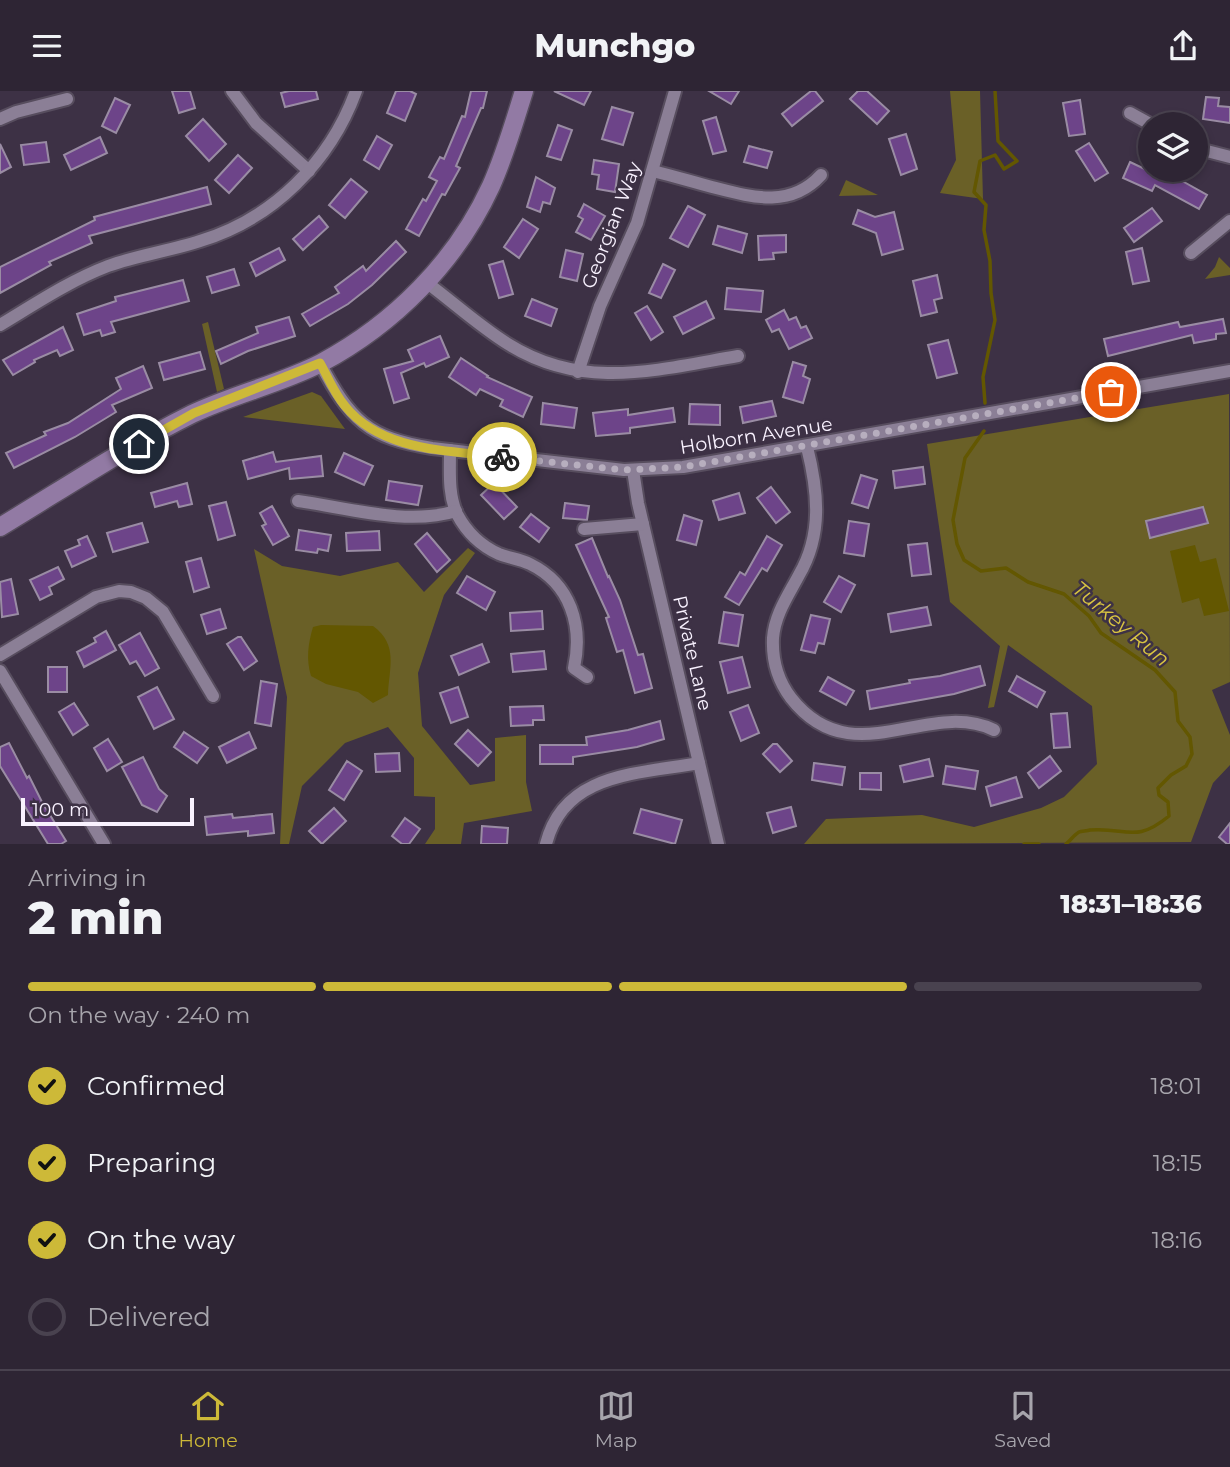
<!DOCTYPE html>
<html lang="en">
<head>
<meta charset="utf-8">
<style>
	body { margin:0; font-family:Montserrat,sans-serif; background:#3a3140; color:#f1f3f6; height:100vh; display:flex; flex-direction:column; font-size:26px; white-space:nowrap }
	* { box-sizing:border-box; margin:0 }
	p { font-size:23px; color:#a7a5ac }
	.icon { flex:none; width:38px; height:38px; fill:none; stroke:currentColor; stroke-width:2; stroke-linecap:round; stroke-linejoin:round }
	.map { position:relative; height:753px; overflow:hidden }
	.details { display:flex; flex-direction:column; background:#2e2534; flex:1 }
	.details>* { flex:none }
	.fabs { position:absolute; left:1138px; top:21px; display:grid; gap:14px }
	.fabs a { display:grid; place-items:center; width:70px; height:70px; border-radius:50%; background:#2e2534; box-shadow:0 4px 10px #0003,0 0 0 2px #49424f; font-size:35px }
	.scale { position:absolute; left:21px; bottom:18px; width:173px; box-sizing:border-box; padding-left:7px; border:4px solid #f9f2ff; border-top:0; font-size:19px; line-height:24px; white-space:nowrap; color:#f9f2ff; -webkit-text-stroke:5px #3d3145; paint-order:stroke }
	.pin { position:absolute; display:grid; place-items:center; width:60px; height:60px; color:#fff; margin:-30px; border:4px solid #fff; border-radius:50%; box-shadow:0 2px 7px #0007 }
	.courier { position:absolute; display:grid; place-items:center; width:70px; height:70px; margin:-35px; border:5px solid #cdb938; border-radius:50%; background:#fff; color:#222; box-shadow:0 2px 9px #0007 }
	.head em { font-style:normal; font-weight:800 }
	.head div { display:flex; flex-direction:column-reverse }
	.head { display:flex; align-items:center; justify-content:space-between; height:119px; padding:0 28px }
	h1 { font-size:46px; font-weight:800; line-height:52px }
	.bar { display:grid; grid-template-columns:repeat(4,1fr); gap:10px 7px; align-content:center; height:84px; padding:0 28px }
	.bar i { height:9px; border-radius:5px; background:#49424f }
	.bar .active { background:#cdb938 }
	.bar p { grid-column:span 4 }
	ol { padding:0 28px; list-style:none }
	li { display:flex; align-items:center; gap:21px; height:77px }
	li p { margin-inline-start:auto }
	li .icon { padding:7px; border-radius:50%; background:#cdb938; color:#111; stroke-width:4 }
	li:last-child { color:#a7a5ac }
	li i { width:38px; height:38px; border:4px solid #49424f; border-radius:50% }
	header { display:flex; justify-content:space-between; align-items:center; height:91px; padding:0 28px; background:#2e2534; font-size:32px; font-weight:800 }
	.menu { display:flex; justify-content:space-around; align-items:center; height:98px; border-top:2px solid #49424f; background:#2e2534; font-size:19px; color:#a7a5ac }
	.menu a { display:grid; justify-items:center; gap:4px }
	.menu .active { color:#cdb938 }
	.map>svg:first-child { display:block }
</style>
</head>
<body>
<header><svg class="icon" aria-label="menu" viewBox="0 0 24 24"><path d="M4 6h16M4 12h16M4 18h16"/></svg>Munchgo<svg class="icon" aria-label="share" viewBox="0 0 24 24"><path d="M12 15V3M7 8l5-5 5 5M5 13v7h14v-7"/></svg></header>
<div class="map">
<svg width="1230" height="753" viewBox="0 0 1230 753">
	<rect width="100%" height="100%" fill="#3d3145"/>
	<g fill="#6a6027">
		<path d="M950,0H980L983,108L940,102L956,69Z"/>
		<path d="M846,89L878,104L839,105Z"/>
		<path d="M1219,166L1230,177V184L1205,188L1215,176Z"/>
		<path d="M208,231L224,298L217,301L202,233Z"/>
		<path d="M312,301L321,305L345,338L243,326Z"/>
		<path d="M1229,303L1230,591L1212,599L1230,644V674L1213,692L1191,751L804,753L826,728L922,724L974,736L1041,717L1064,706L1097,673L1092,615L1008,554L994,616L988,617L1000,555L950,511L927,353Z"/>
		<path d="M468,457L475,462L444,504L418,582L422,635L470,694L495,690V647L526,644V691L532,720L464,732L461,753H425L435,738V706L414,705V667L388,636L345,652L302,695L289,753H280L287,606L254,458L282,475L340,485L398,471L424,501Z"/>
	</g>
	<g fill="#635701">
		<path d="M1195,454L1200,471L1216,467L1229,520L1204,525L1199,507L1182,512L1170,460Z"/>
		<path d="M321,534L373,535C399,554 389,577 388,604L373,612L358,601L326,593L311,585C306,568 308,553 313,536Z"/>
	</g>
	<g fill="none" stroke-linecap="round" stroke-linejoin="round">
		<g stroke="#635701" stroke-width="3.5">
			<path d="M985,312L983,286L995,229L991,202L990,170L984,139L986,114L974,101L980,70L995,64L1004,78L1017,70L998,50L995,0"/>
			<path d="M984,340L965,367L953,429L957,453L964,469L981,480L1006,477L1028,491L1064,503L1089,525L1101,542L1155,579L1175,601L1178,630L1190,646L1192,663L1186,675L1171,684L1158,697L1159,704L1168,711L1169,725C1135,753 1127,736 1090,739C1087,740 1081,740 1079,741C1074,744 1070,750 1066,753"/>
			<path d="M1024,753H1039"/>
		</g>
	</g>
	<g fill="#6d4489" stroke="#9a8ca4" stroke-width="2">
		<path d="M172,0H190L195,17L179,22Z"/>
		<path d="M289,0H316L318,8L285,16L281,2Z"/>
		<path d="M396,0H410L416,3L405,30L387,22Z"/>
		<path d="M471,0H487L483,17H481L456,75L460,77L445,104L442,103L419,145L406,138L423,108L426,110L437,90L429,86L440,66L444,68L462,25L465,26Z"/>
		<path d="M554,0H591L584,14Z"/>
		<path d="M709,0H739L731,13Z"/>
		<path d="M811,0H815L823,10L792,35L782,23Z"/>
		<path d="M858,0H867L889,20L877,33L850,8Z"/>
		<path d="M1206,6L1219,7L1218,15L1230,16V32L1203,28Z"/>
		<path d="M115,7L130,14L116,42L102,35Z"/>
		<path d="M1080,9L1085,43L1069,45L1063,12Z"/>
		<path d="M612,16L633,22L623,54L602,48Z"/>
		<path d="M716,26L726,60L713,63L703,30Z"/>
		<path d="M203,28L226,53L209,70L186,45Z"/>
		<path d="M558,34L572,39L561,69L547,65Z"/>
		<path d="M906,43L917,78L901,84L889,48Z"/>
		<path d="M377,45L392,54L379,78L364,69Z"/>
		<path d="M100,46L107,62L71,79L64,64Z"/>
		<path d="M46,51L49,71L24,74L21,54Z"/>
		<path d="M1089,52L1108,82L1095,90L1076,60Z"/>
		<path d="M0,53L11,76L0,82Z"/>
		<path d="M749,55L772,61L767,77L744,71Z"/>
		<path d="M238,64L252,77L229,102L215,89Z"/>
		<path d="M594,69L619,73L615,101L597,98L599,84L592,83Z"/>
		<path d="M1130,71L1172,91L1175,86L1207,104L1199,118L1155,94L1152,100L1123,87Z"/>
		<path d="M536,86L555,97L550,113L543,111L540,121L527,116Z"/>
		<path d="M351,88L367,101L345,127L329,114Z"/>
		<path d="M207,96L211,113L89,145L92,152L49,171L51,174L0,202V176L95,129L94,126Z"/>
		<path d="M584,113L605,125L591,149L576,141L583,128L578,125Z"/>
		<path d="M688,115L705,124L688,156L670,147Z"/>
		<path d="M1152,117L1162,130L1134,151L1124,137Z"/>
		<path d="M858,119L875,126L894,121L903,158L882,164L876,142L853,133Z"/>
		<path d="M319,125L328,136L303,159L293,148Z"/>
		<path d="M523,128L538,138L519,167L504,156Z"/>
		<path d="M718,135L747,143L742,162L713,153Z"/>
		<path d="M786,144V161L773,162L774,168L759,169L758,145Z"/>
		<path d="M396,150L406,161L372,194L348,213L310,235L302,223L339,202L335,196L363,175L366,180Z"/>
		<path d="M279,157L285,169L256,185L250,172Z"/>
		<path d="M1142,157L1149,190L1133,193L1126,161Z"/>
		<path d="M566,159L583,163L577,190L560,186Z"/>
		<path d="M503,170L513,203L499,207L489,174Z"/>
		<path d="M663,173L675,179L661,207L649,202Z"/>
		<path d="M234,178L239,194L212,202L207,186Z"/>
		<path d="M937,184L942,207L934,209L937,221L921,225L913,190Z"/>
		<path d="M183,189L189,210L111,231L115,241L102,245L100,239L84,244L77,223L116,210L115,206Z"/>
		<path d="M727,197L763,200L761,221L725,218Z"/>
		<path d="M532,208L557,218L551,235L525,225Z"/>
		<path d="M706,210L714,227L683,243L674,226Z"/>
		<path d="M647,215L663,241L651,249L635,222Z"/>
		<path d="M784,219L789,229L796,226L801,237L806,235L812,247L789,258L779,238L772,241L766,229Z"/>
		<path d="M289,226L295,245L248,260L221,273L216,260L258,242L256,236Z"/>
		<path d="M1223,228L1226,242L1216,243V248L1194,252L1192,244L1108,265L1104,248L1178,231L1180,236Z"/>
		<path d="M63,236L73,259L60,265L57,259L34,269L35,271L13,284L3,269Z"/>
		<path d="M440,245L449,266L426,276L424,272L401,282L409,307L394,312L384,278L413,270L408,259Z"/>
		<path d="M948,249L957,282L937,287L928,254Z"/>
		<path d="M200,261L205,278L164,289L159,272Z"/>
		<path d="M461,267L488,285L487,286L532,306L523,326L500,315L503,309L480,298L476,304L449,286Z"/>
		<path d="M793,271L806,275L803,285L810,288L803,312L783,306Z"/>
		<path d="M143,275L152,297L112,314L116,321L75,346L14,377L6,362L46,344L44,341L68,332L121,298L116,287Z"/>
		<path d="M772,310L776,325L743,332L740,316Z"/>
		<path d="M543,312L577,317L574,337L541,333Z"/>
		<path d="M690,313L720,314V334L689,333Z"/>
		<path d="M673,317L675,331L630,337V342L596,345L593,322L628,318V324Z"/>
		<path d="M273,361L276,371L321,365L323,385L290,388L289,377L248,388L243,370Z"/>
		<path d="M344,362L373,375L364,394L335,381Z"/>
		<path d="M923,376L925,393L895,397L893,380Z"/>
		<path d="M861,384L877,389L868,417L852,412Z"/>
		<path d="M389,390L422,395L418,414L386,409Z"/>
		<path d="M187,392L192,413L179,416L177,410L155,416L151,402Z"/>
		<path d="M494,392L517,416L504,428L481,404Z"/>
		<path d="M771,396L790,421L776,432L757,407Z"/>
		<path d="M739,402L745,422L719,429L713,410Z"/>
		<path d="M226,411L235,444L218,449L209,415Z"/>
		<path d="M565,412L589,415L587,429L563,427Z"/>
		<path d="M272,415L289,445L273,454L262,435L266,433L260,422Z"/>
		<path d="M1203,416L1208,432L1150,447L1146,430Z"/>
		<path d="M531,423L549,437L539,451L520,436Z"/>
		<path d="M684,424L702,430L696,454L677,449Z"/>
		<path d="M849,430L869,433L864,465L844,462Z"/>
		<path d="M142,432L148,451L113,461L107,442Z"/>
		<path d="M299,439L331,444L328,460L318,458L317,462L296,459Z"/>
		<path d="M379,440L380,459L347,460L346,442Z"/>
		<path d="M427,442L450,469L437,481L415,453Z"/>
		<path d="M87,445L96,465L72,476L65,460L80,454L78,449Z"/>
		<path d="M767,445L782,454L767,480L762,477L739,514L725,506L740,481L745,484Z"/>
		<path d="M592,447L608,486L609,485L620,509L638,564L643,563L652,597L635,602L623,559L617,561L606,527L609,526L576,454Z"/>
		<path d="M927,452L931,483L912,485L908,454Z"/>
		<path d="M201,467L209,496L194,501L186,471Z"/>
		<path d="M58,476L64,488L49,496L52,503L40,509L30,489Z"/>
		<path d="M467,485L495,501L486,519L457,502Z"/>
		<path d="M839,485L855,494L841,521L824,511Z"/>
		<path d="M11,488L18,523L2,526L0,491Z"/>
		<path d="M927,516L931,534L891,541L888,523Z"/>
		<path d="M220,518L226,537L207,543L201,524Z"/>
		<path d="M542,520L543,538L511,540L510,522Z"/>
		<path d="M724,521L743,524L738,555L719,552Z"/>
		<path d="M811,524L830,528L824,553L818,552L815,562L801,559Z"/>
		<path d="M106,540L116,559L84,576L77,561L96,551L94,547Z"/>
		<path d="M140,542L159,577L145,585L136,570L130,573L119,554Z"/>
		<path d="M238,546H241L257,570L244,579L227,553Z"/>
		<path d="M482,553L489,571L459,584L451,565Z"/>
		<path d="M544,560L546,578L513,581L511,563Z"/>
		<path d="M742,566L750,596L728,602L720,571Z"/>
		<path d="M980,575L985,594L954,603L870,618L867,600L910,592L909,589L940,585Z"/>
		<rect x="48" y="576" width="19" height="25"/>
		<path d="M1017,585L1045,601L1037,616L1009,600Z"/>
		<path d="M828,586L854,600L846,614L820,600Z"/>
		<path d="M261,590L277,593L271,635L255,632Z"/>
		<path d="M157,596L174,628L154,638L138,606Z"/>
		<path d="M458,596L468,626L451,632L440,602Z"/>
		<path d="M74,612L88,634L73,644L59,621Z"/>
		<path d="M748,614L759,642L741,650L730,621Z"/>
		<path d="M543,615L544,629H533V634L511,635L510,616Z"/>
		<path d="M1067,622L1070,656L1054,657L1051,623Z"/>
		<path d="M660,630L664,648L637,656L573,666V673H540V654H587L586,646L628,639Z"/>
		<path d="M468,639L491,661L478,675L455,653Z"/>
		<path d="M184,641L208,657L197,672L174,656Z"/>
		<path d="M249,641L256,657L227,672L219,656Z"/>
		<path d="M108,648L122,671L107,680L94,657Z"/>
		<path d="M9,652L27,687L29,685L42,711L66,750L61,753H48L0,675V656Z"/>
		<path d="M773,653H777L792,670L780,681L763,663Z"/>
		<path d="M399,662L400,680L376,681L375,663Z"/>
		<path d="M1050,665L1061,680L1039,697L1028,682Z"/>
		<path d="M143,666L159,698L167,705L157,721L142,714L122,676Z"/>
		<path d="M929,668L933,685L904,691L900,675Z"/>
		<path d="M347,670L362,680L344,709L329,699Z"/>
		<path d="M814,672L845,676L842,694L812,689Z"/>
		<path d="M946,675L978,680L975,698L943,693Z"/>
		<path d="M860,682H881V699L860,698Z"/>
		<path d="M1016,686L1022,706L991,715L986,696Z"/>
		<path d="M791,716L796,735L773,742L767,722Z"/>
		<path d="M334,717L346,730L322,753L309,740Z"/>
		<path d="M641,718L682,729L675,753L634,742Z"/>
		<path d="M232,723L233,727L272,723L274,742L248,745V740L207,744L205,726Z"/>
		<path d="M405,727L420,738L409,753H402L392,745Z"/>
		<path d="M1230,732V753H1227L1219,746Z"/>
		<path d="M482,735L508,737L507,753H481Z"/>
	</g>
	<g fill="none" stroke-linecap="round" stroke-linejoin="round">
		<g stroke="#574d5e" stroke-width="16">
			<g id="street">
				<path d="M232,0L256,32L309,80"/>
				<path d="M1130,22L1150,33"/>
				<path d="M0,28L16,21L67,8"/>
				<path d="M1195,57L1230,66"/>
				<path d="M653,80C673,85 693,91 712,96C751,106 790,118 821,84"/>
				<path d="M1191,162L1230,130"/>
				<path d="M426,191C453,211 479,235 508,253C583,300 656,279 738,265"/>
				<path d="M0,234C35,213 69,190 108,175C138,164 170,160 200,150C273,128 330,71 356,0"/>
				<path d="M320,272C350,329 368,347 432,357L624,379L683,376L1230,280"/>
				<path d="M578,281L600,215L637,132L675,0"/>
				<path d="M807,356C818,400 823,443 799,484C788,505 775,523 773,547C772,569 778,590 791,607C852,685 928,607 994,639"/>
				<path d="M450,359C450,381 448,403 457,423C466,440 481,455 499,463C509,467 520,468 530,473C571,493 583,535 574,577L587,586"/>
				<path d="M633,379L638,412L718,753"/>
				<path d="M298,410C348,417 408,435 456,420"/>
				<path d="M584,438L643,433"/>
				<path d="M0,564L96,506L119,500L131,501L146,507L163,521L213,605"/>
				<path d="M0,580L104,753"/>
				<path d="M546,753C564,681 639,683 699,672"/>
			</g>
		</g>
		<g stroke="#574d5e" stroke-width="21">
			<path id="secondary" d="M0,436C63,398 126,356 192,323C234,303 280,293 321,272C394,233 456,171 491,95C505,64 514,32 524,0"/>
		</g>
		<use href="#street" stroke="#8b7f96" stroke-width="12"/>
		<use href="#secondary" stroke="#927aa4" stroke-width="18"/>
	</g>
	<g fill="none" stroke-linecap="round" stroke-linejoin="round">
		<path stroke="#b7aebe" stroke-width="7" stroke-dasharray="0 12.6" d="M502,366L624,379L683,376L1111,301"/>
		<path stroke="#cdb938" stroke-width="9" d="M139,353L194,322L320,272C328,286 334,302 345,315C382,361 449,359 502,366"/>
	</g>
	<g text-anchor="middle" stroke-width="5" stroke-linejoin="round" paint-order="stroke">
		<g font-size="19" fill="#f9f2ff" stroke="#3d3145">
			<text transform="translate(611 134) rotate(-69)" y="7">Georgian Way</text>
			<text transform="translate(756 344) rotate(-9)" y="7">Holborn Avenue</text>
			<text transform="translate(693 562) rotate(77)" y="7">Private Lane</text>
		</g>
		<g font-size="21" font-style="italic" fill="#d9c441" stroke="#3d3145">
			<text transform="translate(1121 533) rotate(40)" y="7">Turkey Run</text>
		</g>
	</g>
</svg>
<div class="fabs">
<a><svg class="icon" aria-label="layers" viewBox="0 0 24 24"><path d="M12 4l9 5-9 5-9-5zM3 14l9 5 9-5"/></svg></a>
</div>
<div class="scale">100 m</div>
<div class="pin" style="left:1111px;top:301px;background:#ea580c"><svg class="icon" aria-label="bag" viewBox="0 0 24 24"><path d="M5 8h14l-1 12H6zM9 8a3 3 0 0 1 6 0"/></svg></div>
<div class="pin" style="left:139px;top:353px;background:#1f2937"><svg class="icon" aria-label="home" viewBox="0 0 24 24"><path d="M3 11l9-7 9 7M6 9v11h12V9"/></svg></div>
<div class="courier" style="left:502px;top:366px"><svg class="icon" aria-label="bike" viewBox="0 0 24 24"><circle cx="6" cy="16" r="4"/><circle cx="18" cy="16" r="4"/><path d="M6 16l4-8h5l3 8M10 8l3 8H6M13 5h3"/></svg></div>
</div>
<section class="details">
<div class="head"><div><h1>2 min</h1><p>Arriving in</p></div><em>18:31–18:36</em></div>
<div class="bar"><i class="active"></i><i class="active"></i><i class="active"></i><i></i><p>On the way · 240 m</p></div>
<ol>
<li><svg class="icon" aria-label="check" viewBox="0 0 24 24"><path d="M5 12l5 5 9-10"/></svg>Confirmed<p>18:01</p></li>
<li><svg class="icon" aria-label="check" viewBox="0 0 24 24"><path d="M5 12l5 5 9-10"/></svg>Preparing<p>18:15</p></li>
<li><svg class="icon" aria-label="check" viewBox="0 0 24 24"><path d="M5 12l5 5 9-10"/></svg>On the way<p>18:16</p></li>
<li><i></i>Delivered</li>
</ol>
</section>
<nav class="menu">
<a class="active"><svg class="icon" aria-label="home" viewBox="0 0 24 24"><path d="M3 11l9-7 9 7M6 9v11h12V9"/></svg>Home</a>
<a><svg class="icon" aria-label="map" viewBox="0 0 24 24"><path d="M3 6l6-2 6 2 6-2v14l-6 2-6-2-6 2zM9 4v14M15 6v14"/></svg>Map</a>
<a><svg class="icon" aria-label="saved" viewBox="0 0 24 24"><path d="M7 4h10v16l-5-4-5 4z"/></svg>Saved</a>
</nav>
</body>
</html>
